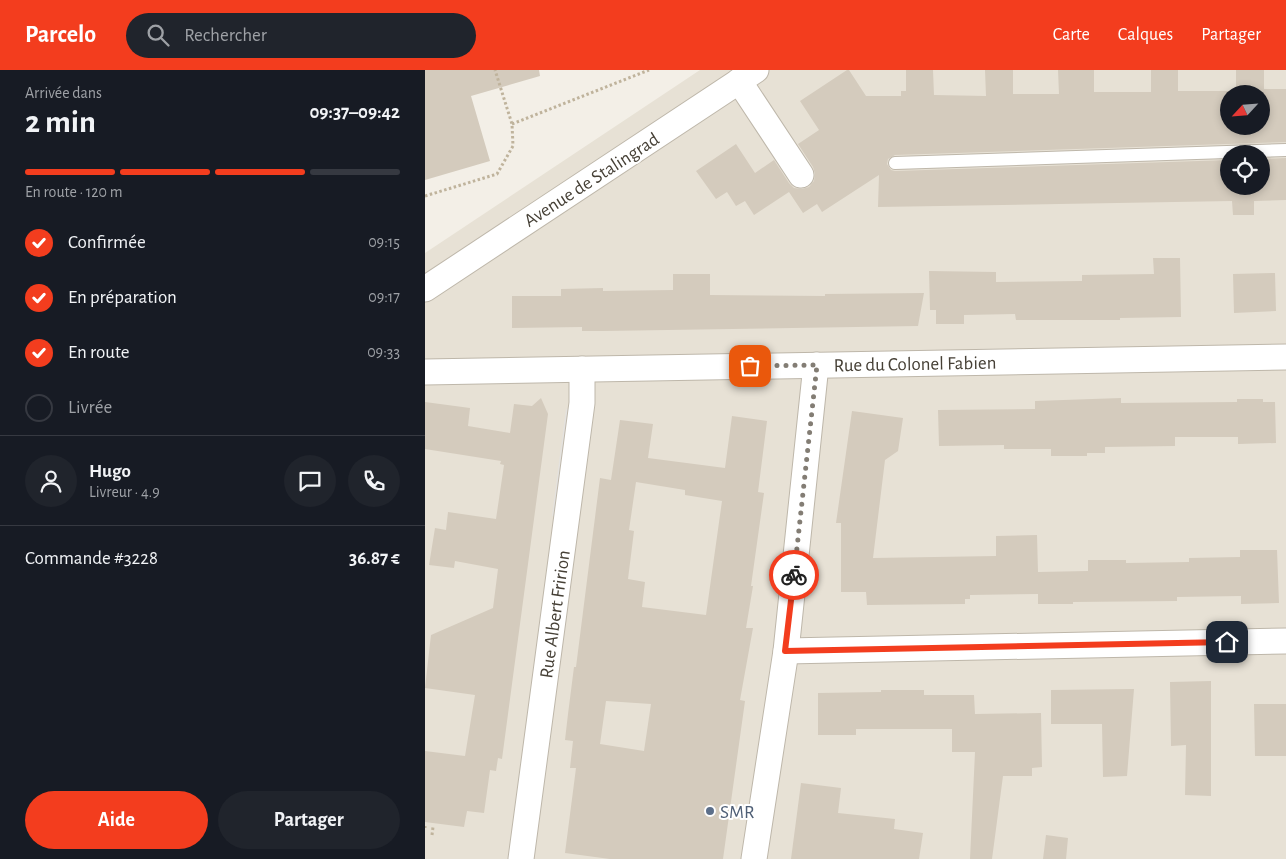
<!DOCTYPE html>
<html lang="fr">
<head>
<meta charset="utf-8">
<style>
	body { margin:0; font-family:"Alegreya Sans",sans-serif; background:#20242c; color:#f1f3f6; height:100vh; display:flex; flex-direction:column; font-size:19px; white-space:nowrap }
	* { box-sizing:border-box; margin:0 }
	p { font-size:16px; color:#9ea1a6 }
	.icon { flex:none; width:28px; height:28px; fill:none; stroke:currentColor; stroke-width:2; stroke-linecap:round; stroke-linejoin:round }
	.map { position:relative; flex:1; overflow:hidden }
	.panel { display:flex; flex-direction:column; background:#171b24; width:425px }
	.panel>* { flex:none }
	.needle { width:32px; rotate:244deg }
	.fabs { position:absolute; left:795px; top:15px; display:grid; gap:10px }
	.fabs a { display:grid; place-items:center; width:50px; height:50px; border-radius:50%; background:#171b24; box-shadow:0 2px 8px #0003; font-size:25px }
	.pin { position:absolute; display:grid; place-items:center; width:42px; height:42px; color:#fff; margin:-21px; border-radius:10px; box-shadow:0 2px 8px #0006 }
	.courier { position:absolute; display:grid; place-items:center; width:50px; height:50px; margin:-25px; border:4px solid #f33d1e; border-radius:50%; background:#fff; color:#222; box-shadow:0 1px 6px #0007 }
	.summary em { font-style:normal; font-weight:700 }
	.summary div { display:flex; flex-direction:column-reverse }
	.summary { display:flex; align-items:center; justify-content:space-between; height:85px; padding:0 25px }
	h1 { font-size:32px; font-weight:700; line-height:38px }
	.bar { display:grid; grid-template-columns:repeat(4,1fr); gap:8px 5px; align-content:center; height:60px; padding:0 25px }
	.bar i { height:6px; border-radius:4px; background:#363941 }
	.bar .current { background:#f33d1e }
	.bar p { grid-column:span 4 }
	.line { display:flex; align-items:center; gap:12px; padding:0 25px; border-top:1px solid #363941 }
	.line div { flex:1 }
	.round { display:grid; place-items:center; flex:none; width:52px; height:52px; border-radius:26px; background:#20242c }
	ol { padding:0 25px; list-style:none }
	li { display:flex; align-items:center; gap:15px; height:55px }
	li p { margin-inline-start:auto }
	li .icon { padding:5px; border-radius:50%; background:#f33d1e; color:#fff; stroke-width:4 }
	li:last-child { color:#9ea1a6 }
	li i { width:28px; height:28px; border:2px solid #363941; border-radius:50% }
	.button { display:flex; gap:10px; margin-top:auto; padding:10px 25px }
	.button a { flex:1; height:58px; border-radius:30px; background:#f33d1e; color:#fff; font-size:20px; font-weight:700; line-height:58px; text-align:center }
	.button a+a { background:#20242c; color:#f1f3f6 }
	header { display:flex; align-items:center; gap:30px; box-sizing:border-box; height:70px; padding:0 25px; background:#f33d1e; color:#fff }
	header strong { font-size:24px }
	nav { display:flex; gap:28px; margin-inline-start:auto; font-size:18px }
	.search { width:350px; height:45px; background:#20242c; display:flex; align-items:center; gap:12px; box-sizing:border-box; padding:0 18px; border-radius:28px; color:#9ea1a6; font-size:19px }
	main { display:flex; flex:1; min-height:0 }
	.map>svg:first-child { display:block }
</style>
</head>
<body>
<header>
<strong>Parcelo</strong>
<div class="search"><svg class="icon" aria-label="search" viewBox="0 0 24 24"><circle cx="10" cy="10" r="6"/><path d="M15 15l6 6"/></svg>Rechercher</div>
<nav><a>Carte</a><a>Calques</a><a>Partager</a></nav>
</header>
<main>
<section class="panel">
<div class="summary"><div><h1>2 min</h1><p>Arrivée dans</p></div><em>09:37–09:42</em></div>
<div class="bar"><i class="current"></i><i class="current"></i><i class="current"></i><i></i><p>En route · 120 m</p></div>
<ol>
<li><svg class="icon" aria-label="check" viewBox="0 0 24 24"><path d="M5 12l5 5 9-10"/></svg>Confirmée<p>09:15</p></li>
<li><svg class="icon" aria-label="check" viewBox="0 0 24 24"><path d="M5 12l5 5 9-10"/></svg>En préparation<p>09:17</p></li>
<li><svg class="icon" aria-label="check" viewBox="0 0 24 24"><path d="M5 12l5 5 9-10"/></svg>En route<p>09:33</p></li>
<li><i></i>Livrée</li>
</ol>
<div class="line" style="height:90px"><a class="round"><svg class="icon" aria-label="person" viewBox="0 0 24 24"><circle cx="12" cy="8" r="4"/><path d="M4 21q1-7 8-7t8 7"/></svg></a><div><b>Hugo</b><p>Livreur · 4.9</p></div><a class="round"><svg class="icon" aria-label="chat" viewBox="0 0 24 24"><path d="M4 5h16v11H9l-5 4z"/></svg></a><a class="round"><svg class="icon" aria-label="phone" viewBox="0 0 24 24"><path d="M5 4h4l2 5-3 2q2 4 5 5l2-3 5 2v4C11 20 4 13 5 4z"/></svg></a></div>
<div class="line" style="height:65px"><div>Commande #3228</div><b>36.87 €</b></div>
<div class="button"><a>Aide</a><a>Partager</a></div>
</section>
<div class="map">
<svg width="861" height="789" viewBox="0 0 861 789">
	<rect width="100%" height="100%" fill="#f3efe7"/>
	<path fill="#e7e1d5" fill-rule="evenodd" d="M275,0H861V789H0V183ZM804,24H836V56H804ZM804,84H836V116H804Z"/>
	<path fill="#e4e2df" d="M141,339L150,341L136,448L127,446Z"/>
	<g fill="#d4cbbd" fill-rule="evenodd">
		<path d="M0,0H114L115,6L46,26L65,91L0,110Z"/>
		<path d="M422,0H424L441,26H476V21H481V0H508L509,25L561,26L560,0H588V24H634L633,0H669V22H726V0H753V21H811V0H839V19H861V72L470,85L463,89L462,94L466,100L470,101L804,90V116H836V89L861,88V130L829,131V145H808L807,131L453,137L454,105L397,142L392,134L378,143L364,122L329,145L320,131L311,136L302,122L291,129L271,101L311,74L330,103L349,90L364,113L369,118L377,119L384,117L389,111L390,104L388,97L373,74L394,60L375,31ZM804,24H836V56H804Z"/>
		<path d="M728,188H755L756,247L695,248V250H591L590,244L539,245V254H511V240H505L504,201L571,202V212L657,211V205L729,204Z"/>
		<path d="M850,203L851,241L809,243L808,204Z"/>
		<path d="M248,204H285V225L400,226V224L499,223L493,256L178,261H157V257L87,258V226H136V219L178,218V221L248,220Z"/>
		<path d="M116,328L123,344L77,689L73,688L71,701L65,700L59,743L42,741L39,757L0,752V681L40,686L50,625L0,618L6,565L68,538L73,499L30,491L29,498L4,495L10,458L21,460L23,442L71,449L79,395L75,394L76,391L0,379V332L45,338L43,356L85,363L89,334L107,336Z"/>
		<path d="M696,328V333L812,332V329H838V332H850L851,373L813,374V367H750V376L680,377V383H662V386H626V379H579V375L514,376L513,340L610,339V331Z"/>
		<path d="M427,341L478,348L473,381L460,390L448,488L571,486V466L612,465L613,502L663,501V490H701V493L764,492V488L815,487V480H852L854,533L816,534V526L752,527V531L648,532V534H613V524L545,525V529H540V534L442,535L441,522H416V453H411Z"/>
		<path d="M307,346L342,351L333,422L339,423L326,516H328L321,558H328L315,630L320,631L298,789H185L140,783L151,698H145L148,671L140,670L143,644L149,597H151L175,408L186,410L195,350L228,354L223,388L300,398ZM211,412L260,420V425L297,431L281,545L217,537L220,512L203,509L209,461L204,460ZM181,631L226,634L219,681L175,674Z"/>
		<path d="M786,611V726L760,725L761,675L746,676L745,612Z"/>
		<path d="M709,619L702,706L678,707L677,654H626V620Z"/>
		<path d="M456,620H499V625H549L550,644L616,643L617,697L607,698V706H578L567,789H545L550,682H527V659H431V665H393V623L456,622Z"/>
		<path d="M829,634H861V686H830Z"/>
		<path d="M376,713L416,718L413,743L470,749L469,759L498,763L494,789H366Z"/>
		<path d="M621,765L643,768L641,789H618Z"/>
	</g>
	<g fill="none" stroke-linecap="round" stroke-linejoin="round">
		<g stroke="#beb7aa" stroke-width="14">
			<path id="lane" d="M470,93L861,80"/>
		</g>
		<g stroke="#beb7aa" stroke-width="27">
			<g id="street">
				<path d="M314,11L376,105"/>
				<path d="M0,219L331,0"/>
				<path d="M0,302L861,287"/>
				<path d="M361,581L861,571"/>
				<path d="M96,789L157,333V299"/>
				<path d="M329,789L361,581L391,295"/>
			</g>
		</g>
		<g stroke="#bfb39c" stroke-width="3" stroke-dasharray="2.5 2.5" stroke-linecap="butt">
			<path d="M87,54L224,0"/>
			<path d="M0,126L72,104L88,76L87,54L70,0"/>
			<path d="M0,758V756"/>
			<path d="M7,765L8,757"/>
		</g>
		<use href="#lane" stroke="#fff" stroke-width="12"/>
		<use href="#street" stroke="#fff" stroke-width="25"/>
	</g>
	<g fill="none" stroke-linecap="round" stroke-linejoin="round">
		<path stroke="#837d74" stroke-width="5" stroke-dasharray="0 9" d="M325,296L392,295L369,505"/>
		<path stroke="#f33d1e" stroke-width="6" d="M369,505L360,581L802,572"/>
	</g>
	<circle fill="#5c6f8a" stroke="#fff" stroke-width="2" cx="285" cy="741" r="5"/>
	<g text-anchor="middle" stroke-width="4" stroke-linejoin="round" paint-order="stroke">
		<g font-size="19" fill="#464036" stroke="#fff">
			<text transform="translate(166 109) rotate(-33)" y="7">Avenue de Stalingrad</text>
			<text transform="translate(490 293) rotate(-1)" y="7">Rue du Colonel Fabien</text>
			<text transform="translate(129 544) rotate(-82)" y="7">Rue Albert Fririon</text>
		</g>
		<g font-size="19" fill="#4e5e75" stroke="#fff" text-anchor="start">
			<text x="295" y="748">SMR</text>
		</g>
	</g>
</svg>
<div class="fabs">
<a><svg class="needle" viewBox="-14 -14 28 28"><path d="M0-13l5 13h-10z" fill="#e53935"/><path d="M0 13l5-13h-10z" fill="#9ea1a6"/></svg></a>
<a><svg class="icon" aria-label="locate" viewBox="0 0 24 24"><circle cx="12" cy="12" r="6"/><path d="M12 2v4M12 18v4M2 12h4M18 12h4"/></svg></a>
</div>
<div class="pin" style="left:325px;top:296px;background:#ea580c"><svg class="icon" aria-label="bag" viewBox="0 0 24 24"><path d="M5 8h14l-1 12H6zM9 8a3 3 0 0 1 6 0"/></svg></div>
<div class="pin" style="left:802px;top:572px;background:#1f2937"><svg class="icon" aria-label="home" viewBox="0 0 24 24"><path d="M3 11l9-7 9 7M6 9v11h12V9"/></svg></div>
<div class="courier" style="left:369px;top:505px"><svg class="icon" aria-label="bike" viewBox="0 0 24 24"><circle cx="6" cy="16" r="4"/><circle cx="18" cy="16" r="4"/><path d="M6 16l4-8h5l3 8M10 8l3 8H6M13 5h3"/></svg></div>
</div>
</main>
</body>
</html>
